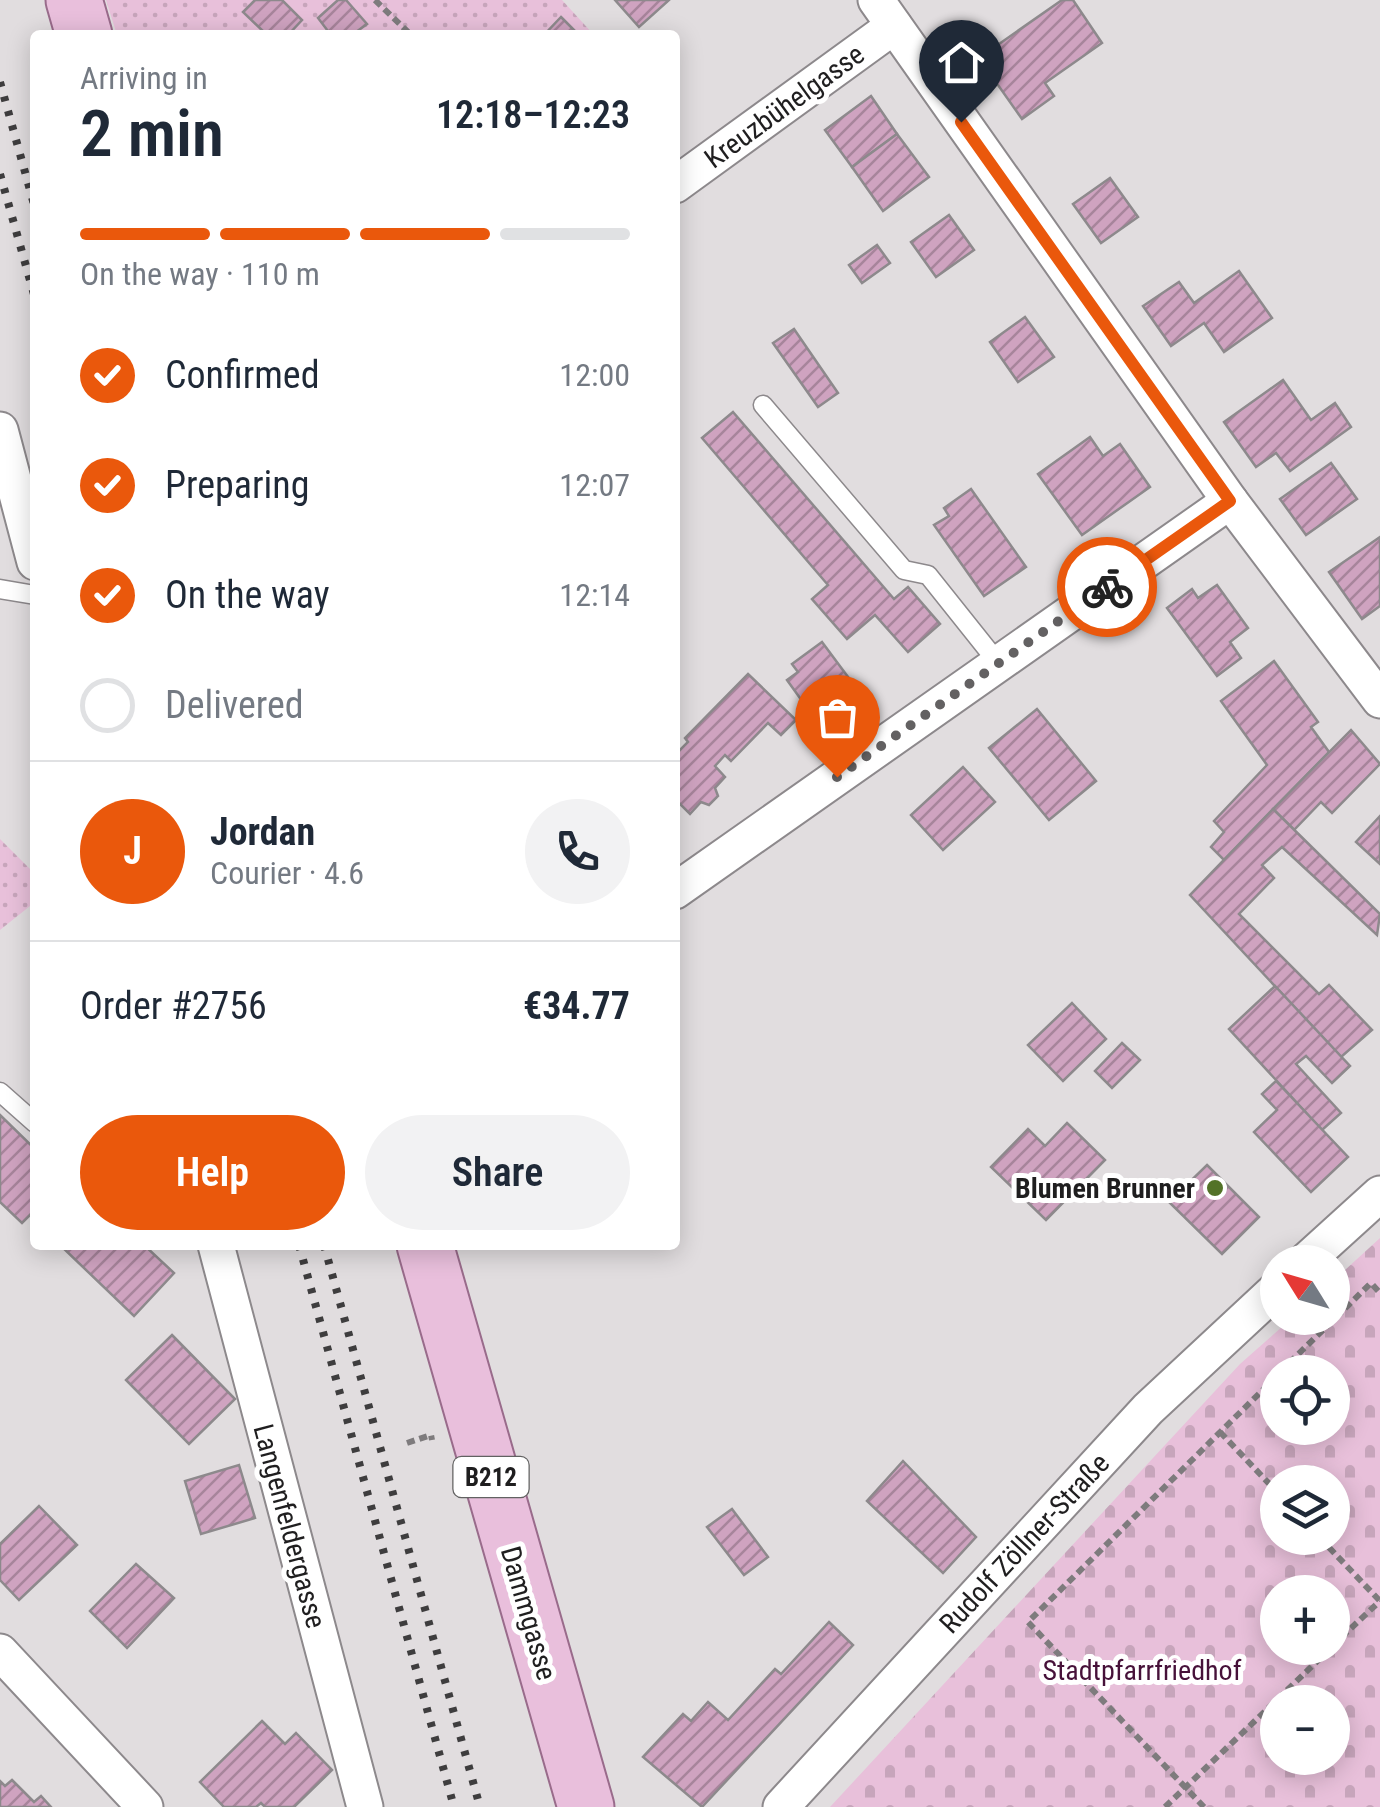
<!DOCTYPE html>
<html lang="en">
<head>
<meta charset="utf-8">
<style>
	body { margin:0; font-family:"Roboto Condensed",sans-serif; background:#f2f2f3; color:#1f2937; height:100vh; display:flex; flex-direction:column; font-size:38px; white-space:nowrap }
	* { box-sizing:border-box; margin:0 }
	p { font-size:32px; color:#747a83 }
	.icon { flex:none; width:55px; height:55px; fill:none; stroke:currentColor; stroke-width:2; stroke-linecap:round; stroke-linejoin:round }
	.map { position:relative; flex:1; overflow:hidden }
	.drawer { position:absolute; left:30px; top:30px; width:650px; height:1220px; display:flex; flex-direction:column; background:#fff; border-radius:10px; box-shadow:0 5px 25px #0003 }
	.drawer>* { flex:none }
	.needle { width:65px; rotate:307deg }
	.fabs { position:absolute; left:1260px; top:1245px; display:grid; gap:20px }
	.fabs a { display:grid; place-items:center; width:90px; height:90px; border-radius:50%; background:#fff; box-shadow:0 5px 25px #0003; font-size:50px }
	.pin { position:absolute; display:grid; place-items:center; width:85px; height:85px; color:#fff; margin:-102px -42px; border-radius:50% 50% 50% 0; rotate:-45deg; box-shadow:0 0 10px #0007 }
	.pin .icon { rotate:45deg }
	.courier { position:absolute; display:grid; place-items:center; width:100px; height:100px; margin:-50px; border:8px solid #ea580c; border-radius:50%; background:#fff; color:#222; box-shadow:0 2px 12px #0007 }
	.summary em { font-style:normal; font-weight:600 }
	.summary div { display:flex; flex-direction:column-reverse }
	.summary { display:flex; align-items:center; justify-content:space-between; height:170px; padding:0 50px }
	h1 { font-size:65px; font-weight:600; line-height:75px }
	.bar { display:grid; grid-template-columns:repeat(4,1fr); gap:15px 10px; align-content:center; height:120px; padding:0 50px }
	.bar i { height:12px; border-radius:8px; background:#e0e1e3 }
	.bar .current { background:#ea580c }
	.bar p { grid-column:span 4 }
	.line { display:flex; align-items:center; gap:25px; padding:0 50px; border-top:2px solid #e0e1e3 }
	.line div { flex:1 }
	.round { display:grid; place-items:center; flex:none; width:105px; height:105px; border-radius:52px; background:#f2f2f3 }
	ol { padding:0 50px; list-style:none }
	li { display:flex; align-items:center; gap:30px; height:110px }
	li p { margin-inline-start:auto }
	li .icon { padding:10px; border-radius:50%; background:#ea580c; color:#fff; stroke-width:4 }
	li:last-child { color:#747a83 }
	li i { width:55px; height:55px; border:5px solid #e0e1e3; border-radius:50% }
	.cta { display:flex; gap:20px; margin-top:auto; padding:20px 50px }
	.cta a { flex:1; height:115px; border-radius:60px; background:#ea580c; color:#fff; font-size:40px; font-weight:600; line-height:115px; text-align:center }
	.cta a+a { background:#f2f2f3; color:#1f2937 }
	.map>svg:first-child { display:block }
</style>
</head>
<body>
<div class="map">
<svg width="1380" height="1807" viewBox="0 0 1380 1807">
	<defs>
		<pattern id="grass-dots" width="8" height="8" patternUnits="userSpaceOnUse" patternTransform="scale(2.5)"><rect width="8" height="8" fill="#e8c0da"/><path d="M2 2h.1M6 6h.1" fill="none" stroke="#c7a5bb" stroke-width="1.8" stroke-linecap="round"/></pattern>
		<pattern id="cemetery-stones" width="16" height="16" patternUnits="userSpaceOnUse" patternTransform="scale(2.5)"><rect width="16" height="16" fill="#e8c0da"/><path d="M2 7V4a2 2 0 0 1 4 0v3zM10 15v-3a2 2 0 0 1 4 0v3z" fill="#c7a5bb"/></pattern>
		<pattern id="building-hatch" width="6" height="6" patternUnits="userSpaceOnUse" patternTransform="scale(2.5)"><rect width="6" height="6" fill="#cfa3c0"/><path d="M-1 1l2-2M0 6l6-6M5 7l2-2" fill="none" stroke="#a7849b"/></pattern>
	</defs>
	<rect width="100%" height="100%" fill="#e1dddf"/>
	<g fill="url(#grass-dots)">
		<path d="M106,0H562L594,35H117Z"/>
		<path d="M0,839L35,874V902L0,930Z"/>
	</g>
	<path fill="url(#cemetery-stones)" fill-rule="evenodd" d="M1380,1238V1807H830L1240,1364L1292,1318H1332L1333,1281ZM1278,1372H1332V1428H1278ZM1278,1482H1332V1538H1278ZM1278,1592H1332V1648H1278ZM1278,1702H1332V1758H1278Z"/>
	<g fill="url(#building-hatch)" stroke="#8d898c" stroke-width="2.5">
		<path d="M255,0H282L302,20L288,35H267L243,12Z"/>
		<path d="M338,0H346L367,24L352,35H331L318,18Z"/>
		<path d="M615,0H669L639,27Z"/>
		<path d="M1062,0H1073L1102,43L1045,83L1054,96L1022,119L979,58Z"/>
		<path d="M561,17L579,35H544Z"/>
		<path d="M871,96L897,134L852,167L825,130Z"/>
		<path d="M897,134L929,177L883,211L852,167Z"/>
		<path d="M1110,178L1138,217L1101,243L1073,204Z"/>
		<path d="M949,215L974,250L936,277L911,242Z"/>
		<path d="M877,245L890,263L862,283L849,265Z"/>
		<path d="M1239,271L1272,318L1224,352L1204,323L1171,346L1143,306L1179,282L1194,303Z"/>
		<path d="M1025,317L1054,357L1018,382L990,342Z"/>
		<path d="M794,329L838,393L818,407L773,343Z"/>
		<path d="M1283,380L1311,420L1335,403L1351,427L1290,471L1276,453L1256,467L1224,422Z"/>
		<path d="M733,412L894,599L908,587L940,624L908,652L875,615L847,639L812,599L828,585L702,438Z"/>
		<path d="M1090,437L1103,456L1120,444L1150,487L1082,535L1038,474Z"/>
		<path d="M1331,463L1357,499L1306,535L1280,499Z"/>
		<path d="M971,489L1026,567L984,596L934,525L949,516L944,508Z"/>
		<path d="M1380,537V606L1362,619L1329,572Z"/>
		<path d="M1217,585L1248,628L1230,642L1241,658L1217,676L1167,608L1192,589L1198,598Z"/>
		<path d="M822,642L857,689L815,719L787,680L798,672L792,664Z"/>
		<path d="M1274,661L1318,722L1311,727L1329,752L1224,860L1211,847L1224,832L1214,821L1267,765L1221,701Z"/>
		<path d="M748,674L796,720L781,735L768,723L731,761L725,755L715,766L725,777L715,788L718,796L709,805L701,802L690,814L675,799V755L688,742L685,738Z"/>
		<path d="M1037,709L1096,781L1049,820L989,748Z"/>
		<path d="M1351,730L1380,764L1332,813L1321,802L1294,830L1273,809Z"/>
		<path d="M963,767L995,802L943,850L911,815Z"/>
		<path d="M1273,809L1380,914L1377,935L1282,847L1262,865L1274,878L1239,914L1319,994L1329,985L1372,1030L1341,1057L1190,895Z"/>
		<path d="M1380,816V864L1356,842Z"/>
		<path d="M1275,986L1350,1066L1332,1083L1306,1056L1296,1064L1341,1113L1322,1130L1229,1029Z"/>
		<path d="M1072,1003L1106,1039L1063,1081L1028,1045Z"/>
		<path d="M1122,1043L1140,1060L1112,1088L1095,1071Z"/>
		<path d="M1276,1081L1348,1157L1311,1192L1254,1132L1277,1110L1262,1094Z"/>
		<path d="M0,1115L35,1149V1210L22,1223L0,1202Z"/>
		<path d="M1067,1123L1105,1160L1046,1220L991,1167L1028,1129L1045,1146Z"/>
		<path d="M1207,1165L1259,1217L1222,1254L1169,1202Z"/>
		<path d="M60,1245H144L174,1273L134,1316Z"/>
		<path d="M172,1335L235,1399L189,1444L126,1380Z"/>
		<path d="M903,1461L976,1537L943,1573L867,1501Z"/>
		<path d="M239,1465L255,1518L201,1534L185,1481Z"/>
		<path d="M39,1506L77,1545L19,1600L0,1580V1544Z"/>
		<path d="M732,1509L768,1557L744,1575L707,1527Z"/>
		<path d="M136,1564L174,1598L127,1648L90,1611Z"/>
		<path d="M829,1622L853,1645L702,1807L643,1757L683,1714L691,1721L708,1702L728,1720L775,1669L781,1674Z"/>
		<path d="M262,1721L285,1744L296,1733L332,1770L294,1807H265L261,1803L256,1807H224L200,1782Z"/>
		<path d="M12,1780L34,1802L41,1796L51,1807H0V1781L5,1786Z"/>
	</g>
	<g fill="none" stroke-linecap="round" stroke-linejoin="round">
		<g stroke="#8d898c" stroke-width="21">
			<g id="service">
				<path d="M763,405L904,570L928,575L999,664"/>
				<path d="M0,589L35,595"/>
				<path d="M0,1092L35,1123"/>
			</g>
		</g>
		<g stroke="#8d898c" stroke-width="39">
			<g id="minor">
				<path d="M876,0L1230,501L1380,700"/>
				<path d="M675,185L894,26"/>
				<path d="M0,430L35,562"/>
				<path d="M675,891L1230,501"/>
				<path d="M216,1245L365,1807"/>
				<path d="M1305,1262L1380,1194"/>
				<path d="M0,1652L145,1807"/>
				<path d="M781,1807L1148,1409L1278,1288"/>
			</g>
		</g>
		<g stroke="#996b8b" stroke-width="59">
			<g id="primary">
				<path d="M74,0L84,35"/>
				<path d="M425,1245L586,1807"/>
			</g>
		</g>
		<g stroke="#7e7b7d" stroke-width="6" stroke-dasharray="8 5" stroke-linecap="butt">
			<path d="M375,0L411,35"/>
			<path d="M1280,1372L1371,1283L1380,1293"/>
			<path d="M1220,1432L1278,1493"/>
			<path d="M407,1443L431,1435L432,1440"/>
			<path d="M1320,1538L1380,1601"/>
			<path d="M1332,1646L1380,1601"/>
			<path d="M1165,1807L1331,1648"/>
			<path d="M1204,1807L1028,1622L1278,1375"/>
		</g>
		<use href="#service" stroke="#fff" stroke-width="18"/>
		<use href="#minor" stroke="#fff" stroke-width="35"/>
		<use href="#primary" stroke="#e9bfdc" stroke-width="55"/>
		<g stroke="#3e3d3e" stroke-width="8" stroke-dasharray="5 10" stroke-linecap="butt">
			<path d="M0,82L35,208"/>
			<path d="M0,174L35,298"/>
			<path d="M299,1245L454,1807"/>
			<path d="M324,1245L480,1807"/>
		</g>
	</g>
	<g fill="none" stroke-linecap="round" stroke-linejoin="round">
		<path stroke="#636162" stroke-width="10" stroke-dasharray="0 18" d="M837,777L1107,587"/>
		<path stroke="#ea580c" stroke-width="12" d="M961,122L1230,501L1107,587"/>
	</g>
	<circle fill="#537228" stroke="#fff" stroke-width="4" cx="1215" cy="1188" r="10"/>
	<g text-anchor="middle" stroke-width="10" stroke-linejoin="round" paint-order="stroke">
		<rect fill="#fff" stroke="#626262" stroke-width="2.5" x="453.5" y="1457" width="75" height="40" rx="8"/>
		<g font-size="25" font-weight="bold" fill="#1f1e1f">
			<text x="491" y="1486">B212</text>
		</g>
		<g font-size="28" fill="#1f1e1f" stroke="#fff">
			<text transform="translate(784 106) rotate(-36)" y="10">Kreuzbühelgasse</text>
			<text transform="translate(290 1526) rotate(75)" y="10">Langenfeldergasse</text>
			<text transform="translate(1024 1543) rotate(-47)" y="10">Rudolf Zöllner-Straße</text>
			<text transform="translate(529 1613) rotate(74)" y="10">Dammgasse</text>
		</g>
		<g font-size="28" font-weight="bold" fill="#1f1e1f" stroke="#fff" text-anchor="end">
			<text x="1195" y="1198">Blumen Brunner</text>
		</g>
		<g font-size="28" fill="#461139" stroke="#fff">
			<text x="1142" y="1680">Stadtpfarrfriedhof</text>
		</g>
	</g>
</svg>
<div class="fabs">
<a><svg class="needle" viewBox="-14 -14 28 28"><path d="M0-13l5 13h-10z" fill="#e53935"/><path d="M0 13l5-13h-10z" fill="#747a83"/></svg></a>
<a><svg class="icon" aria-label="locate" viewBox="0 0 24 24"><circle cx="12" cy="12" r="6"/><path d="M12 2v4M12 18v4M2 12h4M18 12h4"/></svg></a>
<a><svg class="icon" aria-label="layers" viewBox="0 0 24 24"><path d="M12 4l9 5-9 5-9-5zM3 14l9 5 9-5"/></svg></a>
<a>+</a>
<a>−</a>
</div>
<div class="pin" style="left:837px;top:777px;background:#ea580c"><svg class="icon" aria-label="bag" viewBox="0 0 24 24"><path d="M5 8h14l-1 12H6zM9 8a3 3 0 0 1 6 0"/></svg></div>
<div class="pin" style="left:961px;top:122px;background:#1f2937"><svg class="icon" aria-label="home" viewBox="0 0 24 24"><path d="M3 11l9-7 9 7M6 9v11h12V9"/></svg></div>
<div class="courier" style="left:1107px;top:587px"><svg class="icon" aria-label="bike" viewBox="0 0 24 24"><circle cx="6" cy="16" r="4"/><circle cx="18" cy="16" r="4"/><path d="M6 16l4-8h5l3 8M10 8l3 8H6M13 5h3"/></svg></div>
<section class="drawer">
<div class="summary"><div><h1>2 min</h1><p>Arriving in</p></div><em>12:18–12:23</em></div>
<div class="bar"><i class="current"></i><i class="current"></i><i class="current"></i><i></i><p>On the way · 110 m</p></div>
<ol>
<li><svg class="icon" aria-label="check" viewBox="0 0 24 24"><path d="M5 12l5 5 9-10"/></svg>Confirmed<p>12:00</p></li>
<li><svg class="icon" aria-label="check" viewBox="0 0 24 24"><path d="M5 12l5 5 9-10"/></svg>Preparing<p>12:07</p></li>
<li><svg class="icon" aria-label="check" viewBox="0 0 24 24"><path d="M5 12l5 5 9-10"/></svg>On the way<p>12:14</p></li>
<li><i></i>Delivered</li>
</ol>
<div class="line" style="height:180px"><b class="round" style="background:#ea580c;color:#fff">J</b><div><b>Jordan</b><p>Courier · 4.6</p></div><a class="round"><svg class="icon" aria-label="phone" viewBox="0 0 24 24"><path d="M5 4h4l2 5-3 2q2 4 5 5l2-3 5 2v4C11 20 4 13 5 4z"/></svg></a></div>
<div class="line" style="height:130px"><div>Order #2756</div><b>€34.77</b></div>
<div class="cta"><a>Help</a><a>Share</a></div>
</section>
</div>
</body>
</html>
